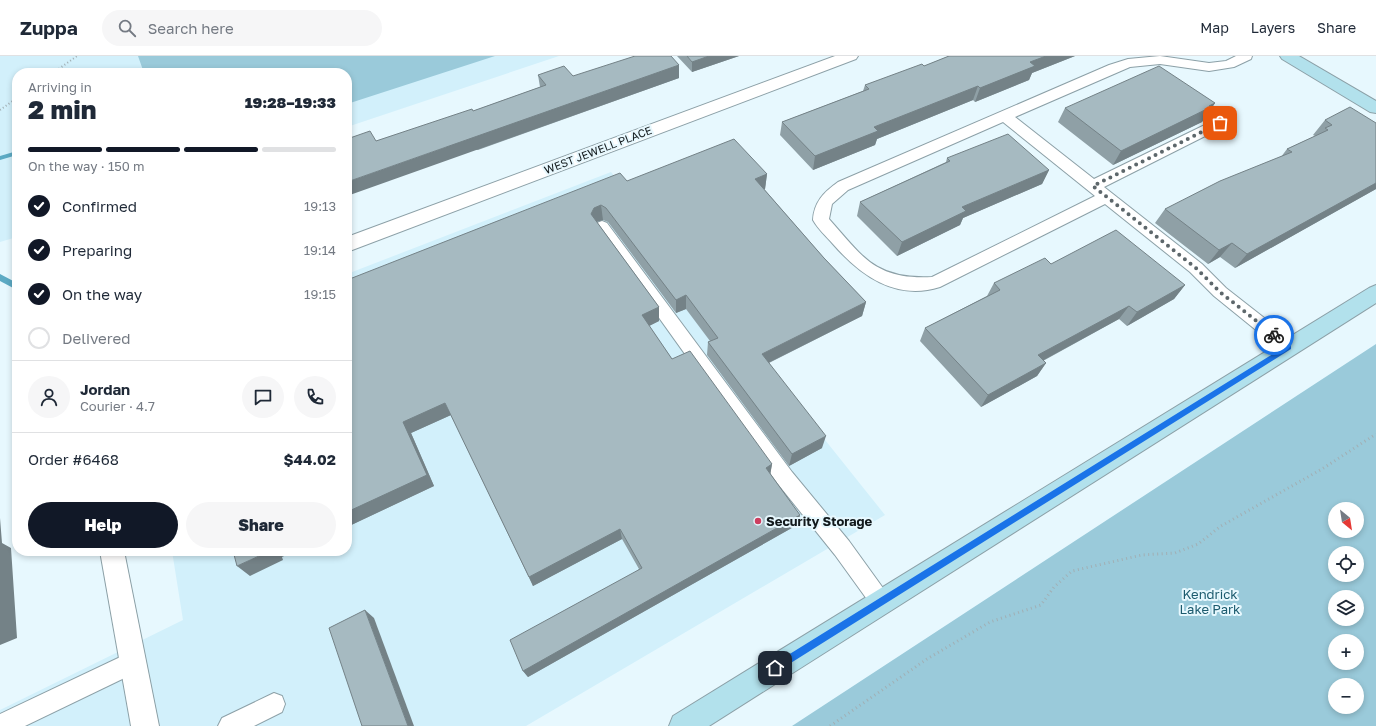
<!DOCTYPE html>
<html lang="en">
<head>
<meta charset="utf-8">
<style>
	body { margin:0; font-family:"Golos Text",sans-serif; background:#f6f6f7; color:#1f2937; height:100vh; display:flex; flex-direction:column; font-size:15px; white-space:nowrap }
	* { box-sizing:border-box; margin:0 }
	p { font-size:13px; color:#747a83 }
	.icon { flex:none; width:22px; height:22px; fill:none; stroke:currentColor; stroke-width:2; stroke-linecap:round; stroke-linejoin:round }
	.map { position:relative; flex:1; overflow:hidden }
	.side { position:absolute; left:12px; top:12px; width:340px; height:488px; display:flex; flex-direction:column; background:#fff; border-radius:16px; box-shadow:0 2px 6px #0003 }
	.side>* { flex:none }
	.needle { width:26px; rotate:150deg }
	.buttons { position:absolute; left:1328px; top:446px; display:grid; gap:8px }
	.buttons a { display:grid; place-items:center; width:36px; height:36px; border-radius:50%; background:#fff; box-shadow:0 2px 6px #0003; font-size:20px }
	.pin { position:absolute; display:grid; place-items:center; width:34px; height:34px; color:#fff; margin:-17px; border-radius:8px; box-shadow:0 2px 6px #0006 }
	.courier { position:absolute; display:grid; place-items:center; width:40px; height:40px; margin:-20px; border:3px solid #1a73e8; border-radius:50%; background:#fff; color:#222; box-shadow:0 1px 5px #0007 }
	.overview em { font-style:normal; font-weight:800 }
	.overview div { display:flex; flex-direction:column-reverse }
	.overview { display:flex; align-items:center; justify-content:space-between; height:68px; padding:0 16px }
	h1 { font-size:26px; font-weight:800; line-height:30px }
	.bar { display:grid; grid-template-columns:repeat(4,1fr); gap:6px 4px; align-content:center; height:48px; padding:0 16px }
	.bar i { height:5px; border-radius:3px; background:#e0e1e3 }
	.bar .current { background:#111827 }
	.bar p { grid-column:span 4 }
	.line { display:flex; align-items:center; gap:10px; padding:0 16px; border-top:1px solid #e0e1e3 }
	.line div { flex:1 }
	.round { display:grid; place-items:center; flex:none; width:42px; height:42px; border-radius:21px; background:#f6f6f7 }
	ol { padding:0 16px; list-style:none }
	li { display:flex; align-items:center; gap:12px; height:44px }
	li p { margin-inline-start:auto }
	li .icon { padding:4px; border-radius:50%; background:#111827; color:#fff; stroke-width:4 }
	li:last-child { color:#747a83 }
	li i { width:22px; height:22px; border:2px solid #e0e1e3; border-radius:50% }
	.primary-button { display:flex; gap:8px; margin-top:auto; padding:8px 16px }
	.primary-button a { flex:1; height:46px; border-radius:24px; background:#111827; color:#fff; font-size:16px; font-weight:800; line-height:46px; text-align:center }
	.primary-button a+a { background:#f6f6f7; color:#1f2937 }
	header { display:flex; align-items:center; gap:24px; box-sizing:border-box; height:56px; padding:0 20px; background:#fff; border-bottom:1px solid #e0e1e3 }
	header strong { font-size:19px }
	nav { display:flex; gap:22px; margin-inline-start:auto; font-size:14px }
	.search { width:280px; height:36px; background:#f6f6f7; display:flex; align-items:center; gap:10px; box-sizing:border-box; padding:0 14px; border-radius:22px; color:#747a83; font-size:15px }
	.map>svg:first-child { display:block }
</style>
</head>
<body>
<header>
<strong>Zuppa</strong>
<div class="search"><svg class="icon" aria-label="search" viewBox="0 0 24 24"><circle cx="10" cy="10" r="6"/><path d="M15 15l6 6"/></svg>Search here</div>
<nav><a>Map</a><a>Layers</a><a>Share</a></nav>
</header>
<div class="map">
<svg width="1376" height="670" viewBox="0 0 1376 670">
	<rect width="100%" height="100%" fill="#e7f8fe"/>
	<g fill="#d2f0fb">
		<path d="M0,0H559L347,71V17H17V181L0,186Z"/>
		<path d="M611,116L885,459L526,670H0V654L183,564L172,495H347V218Z"/>
	</g>
	<g fill="#9acada" fill-rule="evenodd">
		<path d="M138,0H495L347,48V17H144Z"/>
		<path d="M1376,288V670H792ZM1335,453H1357V475H1335ZM1335,497H1357V519H1335ZM1335,541H1357V563H1335ZM1335,585H1357V607H1335ZM1335,629H1357V651H1335Z"/>
	</g>
	<g fill="none" stroke-linecap="round" stroke-linejoin="round">
		<g fill="#5caac4" fill-rule="evenodd">
			<path d="M17,95V99L0,104V100Z"/>
			<path d="M0,218L17,227V234L0,225Z"/>
		</g>
		<g stroke="#8ca0a7" stroke-width="2">
			<g id="lane">
				<path d="M1160,0L1209,7L1226,5L1236,0H1252L1251,3L1234,11L1209,15L1160,8L1130,11L1015,61L1094,123L1215,64H1225L1227,67L1225,70L1104,131L1202,208L1226,232L1295,286L1298,291L1295,296L1289,298L1283,296L1214,240L1190,216L1105,148L940,231C895,245 860,219 833,188C826,180 818,173 813,164C814,146 824,136 838,126L1109,9L1128,3ZM1003,66L1095,140L932,221C875,224 863,201 829,163L832,148L848,134Z"/>
				<path d="M602,165L607,167L792,416L849,485L888,539L892,546L888,553L881,556L874,553L835,499L778,428L597,175L594,171L597,167Z"/>
				<path d="M133,595L141,598L144,606L141,614L25,670H0V658Z"/>
				<path d="M274,637L282,640L285,648L282,656L254,670H218L222,662Z"/>
			</g>
		</g>
		<g stroke="#8ca0a7" stroke-width="2">
			<g id="street">
				<path d="M835,0H858L856,3L347,196V181Z"/>
				<path d="M100,495H124L159,670H131Z"/>
			</g>
		</g>
		<g stroke="#8ca0a7" stroke-width="2">
			<g id="secondary">
				<path d="M1280,0H1299L1376,45V57L1370,56L1282,3Z"/>
				<path d="M1376,229V247L709,670H669L673,660L1369,232Z"/>
			</g>
		</g>
		<g stroke="#a1afb4" stroke-width="2" stroke-dasharray="1 2.5" stroke-linecap="butt">
			<path d="M53,17L77,0"/>
			<path d="M0,54L17,42"/>
		</g>
		<path stroke="#a1afb4" stroke-width="3" stroke-dasharray="1 3.5" stroke-linecap="butt" d="M830,670L927,603L990,566L1041,549L1054,531L1072,515L1142,499L1175,497L1198,488L1221,470L1322,413L1376,378"/>
		<use href="#lane" fill="#fff" fill-rule="evenodd"/>
		<use href="#street" fill="#fff" fill-rule="evenodd"/>
		<use href="#secondary" fill="#b2e1ec" fill-rule="evenodd"/>
	</g>
	<g fill="#8fa0a6">
		<path d="M677,0H739L692,16Z"/>
		<path d="M949,0H1075L1032,17L1029,24L975,46L973,44L877,83L875,89L813,114L780,79L782,66L863,35L865,29L924,10Z"/>
		<path d="M679,9V22L478,94L376,85L473,55L540,31L538,19L573,20Z"/>
		<path d="M1215,47L1205,62L1204,63L1202,66L1113,109L1058,66L1065,52Z"/>
		<path d="M1325,64L1376,67V133L1235,212L1220,201L1208,208L1155,167L1165,153L1281,101L1287,93L1315,80L1313,79Z"/>
		<path d="M947,102L1049,114L1042,128L963,162L960,169L897,200L857,160L860,146L946,106Z"/>
		<path d="M767,118L765,133H764L824,202L866,246L862,260L769,307L822,392L789,410L707,299L708,286L710,285L686,253L676,257L608,166L603,164L597,166L659,251V265L649,270L672,303L772,408L770,419L800,459L797,469L528,621L523,615L639,513L622,483L533,530L451,359L411,377L434,430L347,471V224L627,125Z"/>
		<path d="M1051,208L1185,229L1174,243L1127,270L1119,263L1043,305L1046,307L1037,320L981,351L920,285L925,272L987,240L994,227Z"/>
	</g>
	<g fill="#748287">
		<path d="M709,0H739L692,16V6Z"/>
		<path d="M1046,0H1075L1032,17L1029,24L975,46L980,32L1030,6Z"/>
		<path d="M679,9V22L347,140V126Z"/>
		<path d="M978,30L973,44L877,83L875,89L813,114L815,100L874,71Z"/>
		<path d="M1215,47L1205,62L1204,63L1202,66L1113,109L1121,95Z"/>
		<path d="M1049,114L1042,128L963,162L960,169L897,200L902,186L962,151Z"/>
		<path d="M767,118L765,133L754,138L755,123Z"/>
		<path d="M1376,127V133L1235,212L1247,198Z"/>
		<path d="M601,149L603,164L596,166L591,158L594,152Z"/>
		<path d="M1232,187L1220,201L1208,208L1219,194Z"/>
		<path d="M1185,229L1174,243L1127,270L1137,256Z"/>
		<path d="M686,239V253L676,257V244Z"/>
		<path d="M866,246L862,260L760,311L762,298Z"/>
		<path d="M1129,250L1119,263L1029,312L1038,299Z"/>
		<path d="M659,251V265L643,273L642,259Z"/>
		<path d="M1046,307L1037,320L981,351L988,339Z"/>
		<path d="M445,347L451,359L411,377L434,430L347,471V456L403,366Z"/>
		<path d="M826,380L822,392L789,410L792,398Z"/>
		<path d="M772,408L770,420L766,412Z"/>
		<path d="M800,459L797,469L528,621L523,615Z"/>
		<path d="M0,462L2,487L11,492L17,582L0,589Z"/>
		<path d="M620,473L622,483L533,530L529,521Z"/>
		<path d="M270,495H295L282,501L283,504L250,520L237,510Z"/>
		<path d="M365,554L374,562L414,670H408Z"/>
	</g>
	<g fill="#a6bac1" stroke="#748287">
		<path d="M635,0H671L679,9L347,126V83L370,75L376,85L472,53L473,55L546,29L538,19L564,10L573,20Z"/>
		<path d="M687,0H709L692,6Z"/>
		<path d="M949,0H1046L1030,6L1035,10L980,32L978,30L874,71L878,75L815,100L782,66L869,33L865,29L922,8L924,10Z"/>
		<path d="M1159,10L1215,47L1209,50L1211,51L1121,95L1065,52Z"/>
		<path d="M1350,51L1376,67V127L1247,198L1232,187L1219,194L1165,153L1220,125L1292,96L1287,93L1328,74L1325,72L1332,69L1325,64Z"/>
		<path d="M1008,78L1049,114L962,151L966,155L902,186L860,146L950,105L947,102Z"/>
		<path d="M734,83L767,118L755,123L824,202L866,246L762,298L826,380L792,398L708,286L718,282L686,239L676,244L606,152L601,149L594,152L591,158L659,251L642,259L672,303L690,295L772,408L766,412L800,459L523,615L510,584L642,512L620,473L529,521L445,347L403,366L427,419L347,456V224L620,117L627,125Z"/>
		<path d="M1116,174L1185,229L1137,256L1129,250L1038,299L1046,307L988,339L925,272L1000,234L994,227L1045,202L1051,208Z"/>
		<path d="M233,495H270L237,510Z"/>
		<path d="M365,554L408,670H362L329,572Z"/>
	</g>
	<path fill="#1a73e8" d="M1274,276L1291,289V293L778,615H772V609L1284,291L1272,281V277Z"/>
	<g fill="none" stroke-linecap="round" stroke-linejoin="round">
		<path stroke="#5d676b" stroke-width="4" stroke-dasharray="0 7.2" d="M1220,67L1093,130L1196,212L1220,236L1274,279"/>
	</g>
	<circle fill="#cd3e5f" stroke="#e7f8fe" stroke-width="1.5" cx="758" cy="465" r="4"/>
	<g text-anchor="middle" stroke-width="4" stroke-linejoin="round" paint-order="stroke">
		<g font-size="11" fill="#12191c" stroke="#e7f8fe">
			<text transform="translate(598 94) rotate(-21)" y="4">WEST JEWELL PLACE</text>
		</g>
		<g font-size="13" font-weight="bold" fill="#12191c" stroke="#e7f8fe" text-anchor="start">
			<text x="766" y="470">Security Storage</text>
		</g>
		<g font-size="13" fill="#1c5b6e" stroke="#e7f8fe">
			<text x="1210" y="543">Kendrick<tspan x="1210" dy="15">Lake Park</tspan></text>
		</g>
	</g>
</svg>
<div class="buttons">
<a><svg class="needle" viewBox="-14 -14 28 28"><path d="M0-13l5 13h-10z" fill="#e53935"/><path d="M0 13l5-13h-10z" fill="#747a83"/></svg></a>
<a><svg class="icon" aria-label="locate" viewBox="0 0 24 24"><circle cx="12" cy="12" r="6"/><path d="M12 2v4M12 18v4M2 12h4M18 12h4"/></svg></a>
<a><svg class="icon" aria-label="layers" viewBox="0 0 24 24"><path d="M12 4l9 5-9 5-9-5zM3 14l9 5 9-5"/></svg></a>
<a>+</a>
<a>−</a>
</div>
<div class="pin" style="left:1220px;top:67px;background:#ea580c"><svg class="icon" aria-label="bag" viewBox="0 0 24 24"><path d="M5 8h14l-1 12H6zM9 8a3 3 0 0 1 6 0"/></svg></div>
<div class="pin" style="left:775px;top:612px;background:#1f2937"><svg class="icon" aria-label="home" viewBox="0 0 24 24"><path d="M3 11l9-7 9 7M6 9v11h12V9"/></svg></div>
<div class="courier" style="left:1274px;top:279px"><svg class="icon" aria-label="bike" viewBox="0 0 24 24"><circle cx="6" cy="16" r="4"/><circle cx="18" cy="16" r="4"/><path d="M6 16l4-8h5l3 8M10 8l3 8H6M13 5h3"/></svg></div>
<section class="side">
<div class="overview"><div><h1>2 min</h1><p>Arriving in</p></div><em>19:28–19:33</em></div>
<div class="bar"><i class="current"></i><i class="current"></i><i class="current"></i><i></i><p>On the way · 150 m</p></div>
<ol>
<li><svg class="icon" aria-label="check" viewBox="0 0 24 24"><path d="M5 12l5 5 9-10"/></svg>Confirmed<p>19:13</p></li>
<li><svg class="icon" aria-label="check" viewBox="0 0 24 24"><path d="M5 12l5 5 9-10"/></svg>Preparing<p>19:14</p></li>
<li><svg class="icon" aria-label="check" viewBox="0 0 24 24"><path d="M5 12l5 5 9-10"/></svg>On the way<p>19:15</p></li>
<li><i></i>Delivered</li>
</ol>
<div class="line" style="height:72px"><a class="round"><svg class="icon" aria-label="person" viewBox="0 0 24 24"><circle cx="12" cy="8" r="4"/><path d="M4 21q1-7 8-7t8 7"/></svg></a><div><b>Jordan</b><p>Courier · 4.7</p></div><a class="round"><svg class="icon" aria-label="chat" viewBox="0 0 24 24"><path d="M4 5h16v11H9l-5 4z"/></svg></a><a class="round"><svg class="icon" aria-label="phone" viewBox="0 0 24 24"><path d="M5 4h4l2 5-3 2q2 4 5 5l2-3 5 2v4C11 20 4 13 5 4z"/></svg></a></div>
<div class="line" style="height:52px"><div>Order #6468</div><b>$44.02</b></div>
<div class="primary-button"><a>Help</a><a>Share</a></div>
</section>
</div>
</body>
</html>
